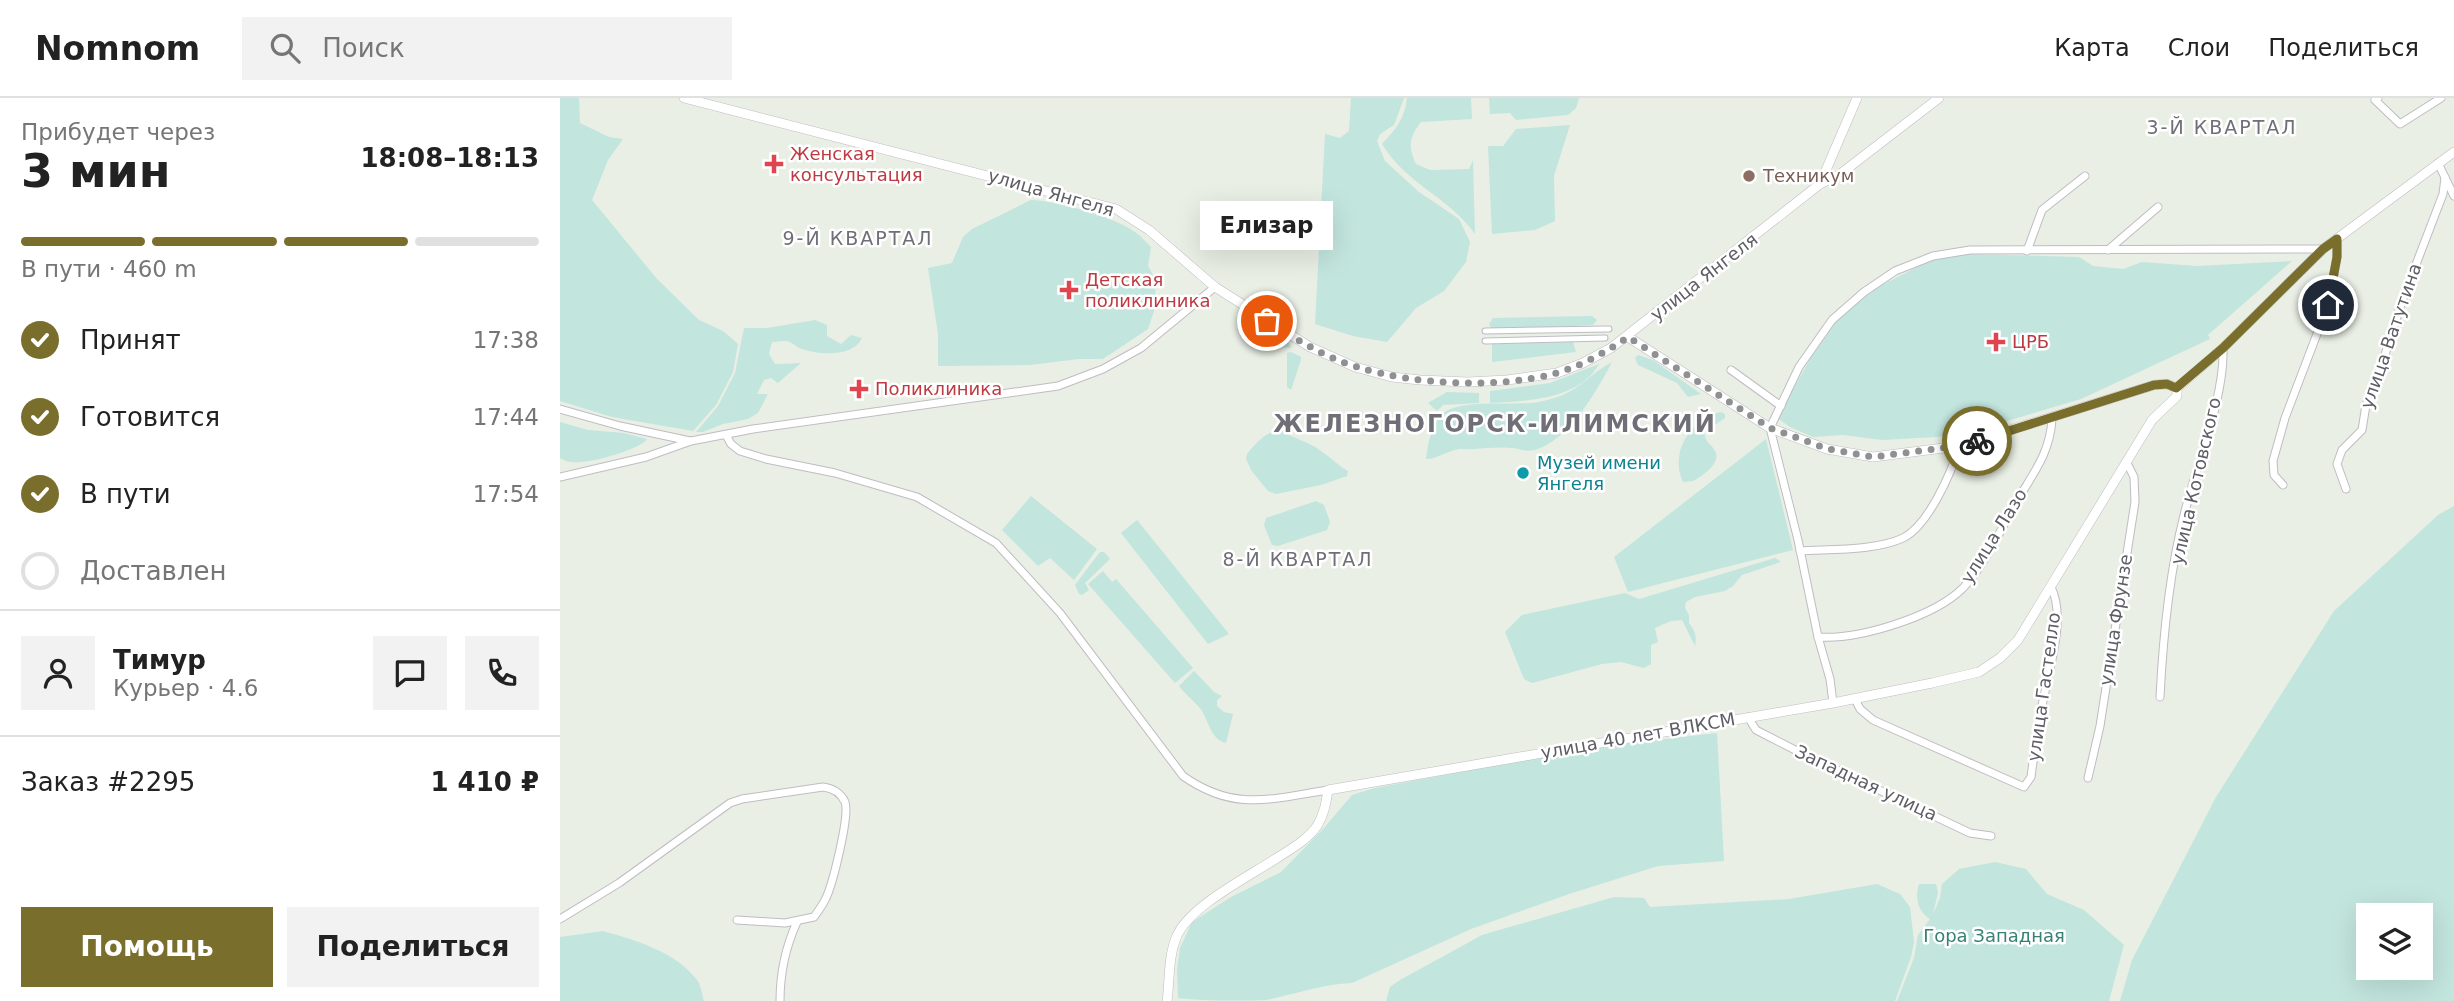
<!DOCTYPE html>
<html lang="ru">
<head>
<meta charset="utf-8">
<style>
	body { margin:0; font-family:"DejaVu Sans",sans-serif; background:#f2f2f2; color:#222; height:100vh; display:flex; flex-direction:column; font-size:26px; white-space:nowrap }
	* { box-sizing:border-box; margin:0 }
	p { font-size:23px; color:#767676 }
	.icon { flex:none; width:38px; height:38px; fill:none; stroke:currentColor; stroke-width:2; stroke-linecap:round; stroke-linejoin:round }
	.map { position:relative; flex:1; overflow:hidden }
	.drawer { display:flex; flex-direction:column; background:#fff; width:560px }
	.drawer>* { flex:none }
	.fabs { position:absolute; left:1796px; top:805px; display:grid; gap:14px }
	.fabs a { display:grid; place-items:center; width:77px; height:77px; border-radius:0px; background:#fff; box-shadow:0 7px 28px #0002; font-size:35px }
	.pin { position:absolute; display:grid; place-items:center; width:60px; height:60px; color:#fff; margin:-30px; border:4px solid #fff; border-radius:50%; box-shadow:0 2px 7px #0007 }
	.courier { position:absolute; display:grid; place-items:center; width:70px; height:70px; margin:-35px; border:5px solid #796e2b; border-radius:50%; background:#fff; color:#222; box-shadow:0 2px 9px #0007 }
	.bubble { position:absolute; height:49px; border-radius:0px; background:#fff; box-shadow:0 7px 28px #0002; font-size:23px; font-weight:700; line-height:49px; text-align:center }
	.headline em { font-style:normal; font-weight:700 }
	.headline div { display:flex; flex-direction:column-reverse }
	.headline { display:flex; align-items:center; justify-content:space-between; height:119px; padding:0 21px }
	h1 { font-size:46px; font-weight:700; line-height:52px }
	.bar { display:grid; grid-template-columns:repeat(4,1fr); gap:10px 7px; align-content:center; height:84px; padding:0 21px }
	.bar i { height:9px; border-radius:5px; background:#e0e0e0 }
	.bar .active { background:#796e2b }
	.bar p { grid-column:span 4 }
	.line { display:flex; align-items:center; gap:18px; padding:0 21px; border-top:2px solid #e0e0e0 }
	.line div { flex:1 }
	.round { display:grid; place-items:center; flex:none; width:74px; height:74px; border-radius:0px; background:#f2f2f2 }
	ol { padding:0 21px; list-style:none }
	li { display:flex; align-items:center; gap:21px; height:77px }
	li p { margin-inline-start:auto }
	li .icon { padding:7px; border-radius:50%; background:#796e2b; color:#fff; stroke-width:4 }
	li:last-child { color:#767676 }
	li i { width:38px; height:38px; border:4px solid #e0e0e0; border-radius:50% }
	.button { display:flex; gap:14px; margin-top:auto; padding:14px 21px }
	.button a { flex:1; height:80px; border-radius:0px; background:#796e2b; color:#fff; font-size:28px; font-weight:700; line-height:80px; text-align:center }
	.button a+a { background:#f2f2f2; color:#222 }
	header { display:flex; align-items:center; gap:42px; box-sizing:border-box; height:98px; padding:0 35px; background:#fff; border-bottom:2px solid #e0e0e0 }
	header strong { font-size:33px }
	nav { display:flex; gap:38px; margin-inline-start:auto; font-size:24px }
	.search { width:490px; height:63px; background:#f2f2f2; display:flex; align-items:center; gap:18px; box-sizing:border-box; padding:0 24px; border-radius:0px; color:#767676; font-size:26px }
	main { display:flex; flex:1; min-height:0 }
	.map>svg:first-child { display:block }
</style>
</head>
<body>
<header>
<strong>Nomnom</strong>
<div class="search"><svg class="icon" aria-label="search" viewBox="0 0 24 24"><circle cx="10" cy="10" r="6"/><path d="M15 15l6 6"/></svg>Поиск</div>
<nav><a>Карта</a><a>Слои</a><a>Поделиться</a></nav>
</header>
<main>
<section class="drawer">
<div class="headline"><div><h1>3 мин</h1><p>Прибудет через</p></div><em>18:08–18:13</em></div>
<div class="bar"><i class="active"></i><i class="active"></i><i class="active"></i><i></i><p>В пути · 460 m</p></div>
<ol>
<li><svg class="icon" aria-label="check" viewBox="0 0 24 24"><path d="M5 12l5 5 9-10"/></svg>Принят<p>17:38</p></li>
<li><svg class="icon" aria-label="check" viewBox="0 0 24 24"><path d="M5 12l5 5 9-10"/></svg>Готовится<p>17:44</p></li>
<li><svg class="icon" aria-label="check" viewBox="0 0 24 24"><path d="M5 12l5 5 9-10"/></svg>В пути<p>17:54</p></li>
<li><i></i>Доставлен</li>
</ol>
<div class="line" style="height:126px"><a class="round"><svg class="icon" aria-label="person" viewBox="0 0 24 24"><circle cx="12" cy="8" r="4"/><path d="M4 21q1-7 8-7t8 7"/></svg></a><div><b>Тимур</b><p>Курьер · 4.6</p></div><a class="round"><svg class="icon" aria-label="chat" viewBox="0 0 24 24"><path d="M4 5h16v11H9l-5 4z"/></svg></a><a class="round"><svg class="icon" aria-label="phone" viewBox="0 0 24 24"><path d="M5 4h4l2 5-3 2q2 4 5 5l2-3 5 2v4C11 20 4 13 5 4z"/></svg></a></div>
<div class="line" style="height:91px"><div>Заказ #2295</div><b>1 410 ₽</b></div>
<div class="button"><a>Помощь</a><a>Поделиться</a></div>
</section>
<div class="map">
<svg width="1894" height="903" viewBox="0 0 1894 903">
	<rect width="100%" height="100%" fill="#e9efe5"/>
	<g fill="#c2e5de" fill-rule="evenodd">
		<path d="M0,0H19L20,25L49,39L63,41L48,62L32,102L97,181L139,222L163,233L178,246L173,274L156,307L133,333L52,319L0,303Z"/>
		<path d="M791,0H844L834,27L820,36L817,43L825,63L859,94L899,121L910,144L906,164L884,193L856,210L827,244L793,238L755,226L765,36L780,40L789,33Z"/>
		<path d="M847,0H911L912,21L861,24C849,39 848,49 856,66L870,72L909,71L913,62L915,136C889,99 847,87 822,46C836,31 845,20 847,0Z"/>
		<path d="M929,0H1019L1016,10L1008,17L956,22L950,15L930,16Z"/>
		<path d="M1010,27L994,78L995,123L975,132L932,136L928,48H943L956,31Z"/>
		<path d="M471,102C496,103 555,119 575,134C581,138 586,144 591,149L588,168L595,181L596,207L588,231L543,261H519L470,267L378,268V236L368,170L392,165L403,139L412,131Z"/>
		<path d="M1407,156L1519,159L1533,168L1563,171L1582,164L1637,168L1732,163L1648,237L1650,241L1521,301L1420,331L1377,339L1322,342L1283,337L1253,339L1230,329L1217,320L1250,261L1278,221L1318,189L1369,163Z"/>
		<path d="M1032,218L1037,222L1033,227L932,232L929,226L933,220Z"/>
		<path d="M255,222L267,227V238L281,246L291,237L302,240C293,260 257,257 239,250C236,248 233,245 229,244C225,242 217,244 212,244L209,256L215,266L241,265L218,285L211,280L204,282L197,296H208L198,315L188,321L163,326L143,334H136L158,308L175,275L184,230H207Z"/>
		<path d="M692,222L701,225L729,245L731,250C711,248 692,255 687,231Z"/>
		<path d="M1013,244L1016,254L932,264V246Z"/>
		<path d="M731,254L741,259V262L731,292L727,289V255Z"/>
		<path d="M1078,257L1093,262L1141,296L1128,299L1117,285L1078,267L1075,260Z"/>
		<path d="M1052,264C1037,293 1008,343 975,352C967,354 961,351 953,350C935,348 917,352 899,351C886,353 878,361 866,361C868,346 871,327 882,316C898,301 950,307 972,305C981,304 990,301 998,299C1020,291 1033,274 1052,264Z"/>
		<path d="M1039,266C1019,302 966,303 930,305V293L990,285Z"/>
		<path d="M887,294L919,295V305L883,307L877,313L868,305Z"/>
		<path d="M1161,314L1165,316V320L1144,334C1146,346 1150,344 1155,353C1162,365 1142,378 1133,383L1123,384C1109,354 1131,321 1161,314Z"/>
		<path d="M0,324L28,332L64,335L87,341C80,352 25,367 11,364C7,364 4,362 0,360Z"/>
		<path d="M720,332C733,340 749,344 761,353C769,358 780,369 788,373L787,378L761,387L716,396L708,393L691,372L686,361L687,356C695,346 706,333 720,332Z"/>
		<path d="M1206,341L1233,452L1068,494L1054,459Z"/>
		<path d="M471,398L537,451L514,482L490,460L478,468L442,432Z"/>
		<path d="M756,403L764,407L770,424L767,432L718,448L712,447L704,427L706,420Z"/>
		<path d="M1894,408V903H1560L1572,862L1656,699L1774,513L1878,417ZM1860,817V870H1808V817Z"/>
		<path d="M577,422L669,536L648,546L561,435Z"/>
		<path d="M540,454H544L550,461L525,485L529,492L522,497L519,496L515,487Z"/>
		<path d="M1215,460L1221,464L1182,477L1173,488L1165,493L1135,499L1126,504L1125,510L1129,517V525C1135,533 1137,538 1135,548L1122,522L1111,523L1095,530L1098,544L1091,547V566L1084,570L1061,564L1042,566L972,585L964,581L945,534L962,517L1065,495L1079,501Z"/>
		<path d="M543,473L552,484L556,481L633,570L615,585L528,486Z"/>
		<path d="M634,573L654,594L662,598L657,602V608L664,614L673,616L666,645C649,641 649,620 639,609C633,602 625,596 619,588Z"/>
		<path d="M1157,635L1164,763L1098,768L1009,796L911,831L792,885C763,886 735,896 706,902C681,903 643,903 618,900L617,872L620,850L632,824L671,799L721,774L764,730L792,697L815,690L1034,649Z"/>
		<path d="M1435,764L1466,771L1487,796L1524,812L1564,847L1549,903H1337L1354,860L1358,837L1370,821C1357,813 1355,800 1359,786H1376L1378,795L1373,816L1380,800L1382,786L1399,771Z"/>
		<path d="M1317,786L1340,796L1350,809L1354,844L1351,859L1335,903H826L830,889L840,882L922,837L1054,799L1084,800L1090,809L1229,801Z"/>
		<path d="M43,833C75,842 116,854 137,882C141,887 142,896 144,903H0V839Z"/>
	</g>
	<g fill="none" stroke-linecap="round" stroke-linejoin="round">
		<g stroke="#bfbcc3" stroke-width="7">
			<g id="pedestrian">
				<path d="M925,233L1049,231"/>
				<path d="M925,243L1045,240"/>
			</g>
		</g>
		<g stroke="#bfbcc3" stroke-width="9">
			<g id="minor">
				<path d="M1818,0L1815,2L1840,26L1881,0"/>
				<path d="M1878,65L1894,98"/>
				<path d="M1548,152L1598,109"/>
				<path d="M1467,153L1482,112L1525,78"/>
				<path d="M1171,272L1221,308"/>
				<path d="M0,311L60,328L130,343"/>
				<path d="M166,337L171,346L180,353L206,361L275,375L357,399L436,445L500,515L623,678C674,714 710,701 768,692"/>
				<path d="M0,379L86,359L131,343L193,331L498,288L543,271L581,250L655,189"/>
				<path d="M1723,387L1714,377L1713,363L1725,320L1768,207L1777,159V141"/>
				<path d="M1786,391L1777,366L1782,352L1802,332L1806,307L1823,263L1842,203L1883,96L1885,80"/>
				<path d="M1240,453C1270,451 1315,453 1343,440C1368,428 1392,374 1399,348"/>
				<path d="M1258,539C1298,542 1374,519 1403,490C1424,468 1441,431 1457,403C1474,374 1490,355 1492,321"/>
				<path d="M1600,599C1603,539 1609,476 1624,417C1636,368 1665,299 1663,250"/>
				<path d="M1295,601L1300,611L1313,622L1464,689L1471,679C1474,655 1478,631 1482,608C1488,574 1507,520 1491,489"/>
				<path d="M1273,605L1270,581L1258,539L1238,442L1210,330L1239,269L1272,222L1304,194L1335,173L1373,158L1410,152L1763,151"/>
				<path d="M1188,619L1196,632L1241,655L1410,735L1431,738"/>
				<path d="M1528,680L1540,628L1575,404L1574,379L1567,365"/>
				<path d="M0,821L59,785L170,705L182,701L263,689C272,690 281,695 285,704C290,717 273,785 266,800C263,807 258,813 254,819L225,825L177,822"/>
				<path d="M220,903C220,876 226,848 237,824"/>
			</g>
		</g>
		<g stroke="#bfbcc3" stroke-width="10">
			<g id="tertiary">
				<path d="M124,0L556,111L589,132L655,189L750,249L795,269L832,279L860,282L908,284L947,282L997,275L1023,265L1051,250L1260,86L1279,77L1379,0"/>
				<path d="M1260,86L1297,0"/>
				<path d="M1068,239L1210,330L1267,351L1313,359L1399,348L1594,287L1607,286L1617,290"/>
				<path d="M607,903C610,882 608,860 616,840C628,808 692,777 720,758C733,750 749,740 757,728C764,717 766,705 768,692L1273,605L1372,585L1419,574L1440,560L1458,542L1592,322L1617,298V290L1663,250L1763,151L1894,54"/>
			</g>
		</g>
		<use href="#pedestrian" stroke="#fff" stroke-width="5"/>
		<use href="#minor" stroke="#fff" stroke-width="7"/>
		<use href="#tertiary" stroke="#fff" stroke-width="9"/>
	</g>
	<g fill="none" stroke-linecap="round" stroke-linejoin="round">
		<path stroke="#8f9092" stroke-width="7" stroke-dasharray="0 12.6" d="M707,223C736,241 764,259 797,269C854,287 940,291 997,275C1023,267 1046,254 1068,239L1210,330L1268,351L1313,359L1398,348L1417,343"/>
		<path stroke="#796e2b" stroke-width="9" d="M1417,343L1594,287L1607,286L1616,290L1663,250L1763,151L1777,141V159L1768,207"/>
	</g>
	<g fill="#e0444e" stroke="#fff" stroke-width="2.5">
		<path d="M210.5 55.5h7v7h7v7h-7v7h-7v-7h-7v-7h7z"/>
		<path d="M505.5 181.5h7v7h7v7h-7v7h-7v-7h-7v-7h7z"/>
		<path d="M1432.5 233.5h7v7h7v7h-7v7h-7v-7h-7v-7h7z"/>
		<path d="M295.5 280.5h7v7h7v7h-7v7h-7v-7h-7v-7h7z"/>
	</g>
	<circle fill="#8d6e63" stroke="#fff" stroke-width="2.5" cx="1189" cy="78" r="7"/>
	<circle fill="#0f9aa8" stroke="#fff" stroke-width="2.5" cx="963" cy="375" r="7"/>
	<g text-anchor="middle" stroke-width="5" stroke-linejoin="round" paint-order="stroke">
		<g font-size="18" fill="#be3a42" stroke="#fff" text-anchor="start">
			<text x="230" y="62">Женская<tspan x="230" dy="21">консультация</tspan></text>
			<text x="525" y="188">Детская<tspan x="525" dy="21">поликлиника</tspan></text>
			<text x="1452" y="250">ЦРБ</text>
			<text x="315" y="297">Поликлиника</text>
		</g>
		<g font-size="18" fill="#785e54" stroke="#fff" text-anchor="start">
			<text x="1203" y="84">Техникум</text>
		</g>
		<g font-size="18" fill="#5f5d65" stroke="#fff">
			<text transform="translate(491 95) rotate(16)" y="6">улица Янгеля</text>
			<text transform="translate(1144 179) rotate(-38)" y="6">улица Янгеля</text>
			<text transform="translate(1831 238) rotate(-71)" y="6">улица Ватутина</text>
			<text transform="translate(1636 383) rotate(-77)" y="6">улица Котовского</text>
			<text transform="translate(1434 438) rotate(-58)" y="6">улица Лазо</text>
			<text transform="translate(1556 522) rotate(-81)" y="6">улица Фрунзе</text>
			<text transform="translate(1484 589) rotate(-82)" y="6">улица Гастелло</text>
			<text transform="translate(1078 638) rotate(-10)" y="6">улица 40 лет ВЛКСМ</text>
			<text transform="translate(1306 685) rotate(25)" y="6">Западная улица</text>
		</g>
		<g font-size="18" fill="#0d838f" stroke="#fff" text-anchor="start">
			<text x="977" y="371">Музей имени<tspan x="977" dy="21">Янгеля</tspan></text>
		</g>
		<g font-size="18" fill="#378275" stroke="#fff">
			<text x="1434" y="844">Гора Западная</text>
		</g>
		<g font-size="19" letter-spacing="2" fill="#706e77" stroke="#fff">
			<text x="1662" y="36">3-Й КВАРТАЛ</text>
			<text x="298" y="147">9-Й КВАРТАЛ</text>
			<text x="738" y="468">8-Й КВАРТАЛ</text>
		</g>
		<g font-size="24" font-weight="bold" letter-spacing="2" fill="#706e77" stroke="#fff">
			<text x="935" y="334">ЖЕЛЕЗНОГОРСК-ИЛИМСКИЙ</text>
		</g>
	</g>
</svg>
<div class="fabs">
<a><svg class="icon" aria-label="layers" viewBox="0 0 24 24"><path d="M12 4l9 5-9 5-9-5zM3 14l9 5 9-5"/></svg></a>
</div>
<div class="pin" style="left:707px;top:223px;background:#ea580c"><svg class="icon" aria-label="bag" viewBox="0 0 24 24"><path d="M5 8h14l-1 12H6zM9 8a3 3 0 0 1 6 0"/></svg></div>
<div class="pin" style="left:1768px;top:207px;background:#1f2937"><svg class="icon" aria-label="home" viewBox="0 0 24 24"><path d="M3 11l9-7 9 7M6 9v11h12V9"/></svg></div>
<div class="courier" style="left:1417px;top:343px"><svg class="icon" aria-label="bike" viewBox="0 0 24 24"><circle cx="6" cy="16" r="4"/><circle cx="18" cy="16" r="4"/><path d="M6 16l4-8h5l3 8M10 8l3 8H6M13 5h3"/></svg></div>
<div class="bubble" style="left:640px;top:103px;width:133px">Елизар</div>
</div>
</main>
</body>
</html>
